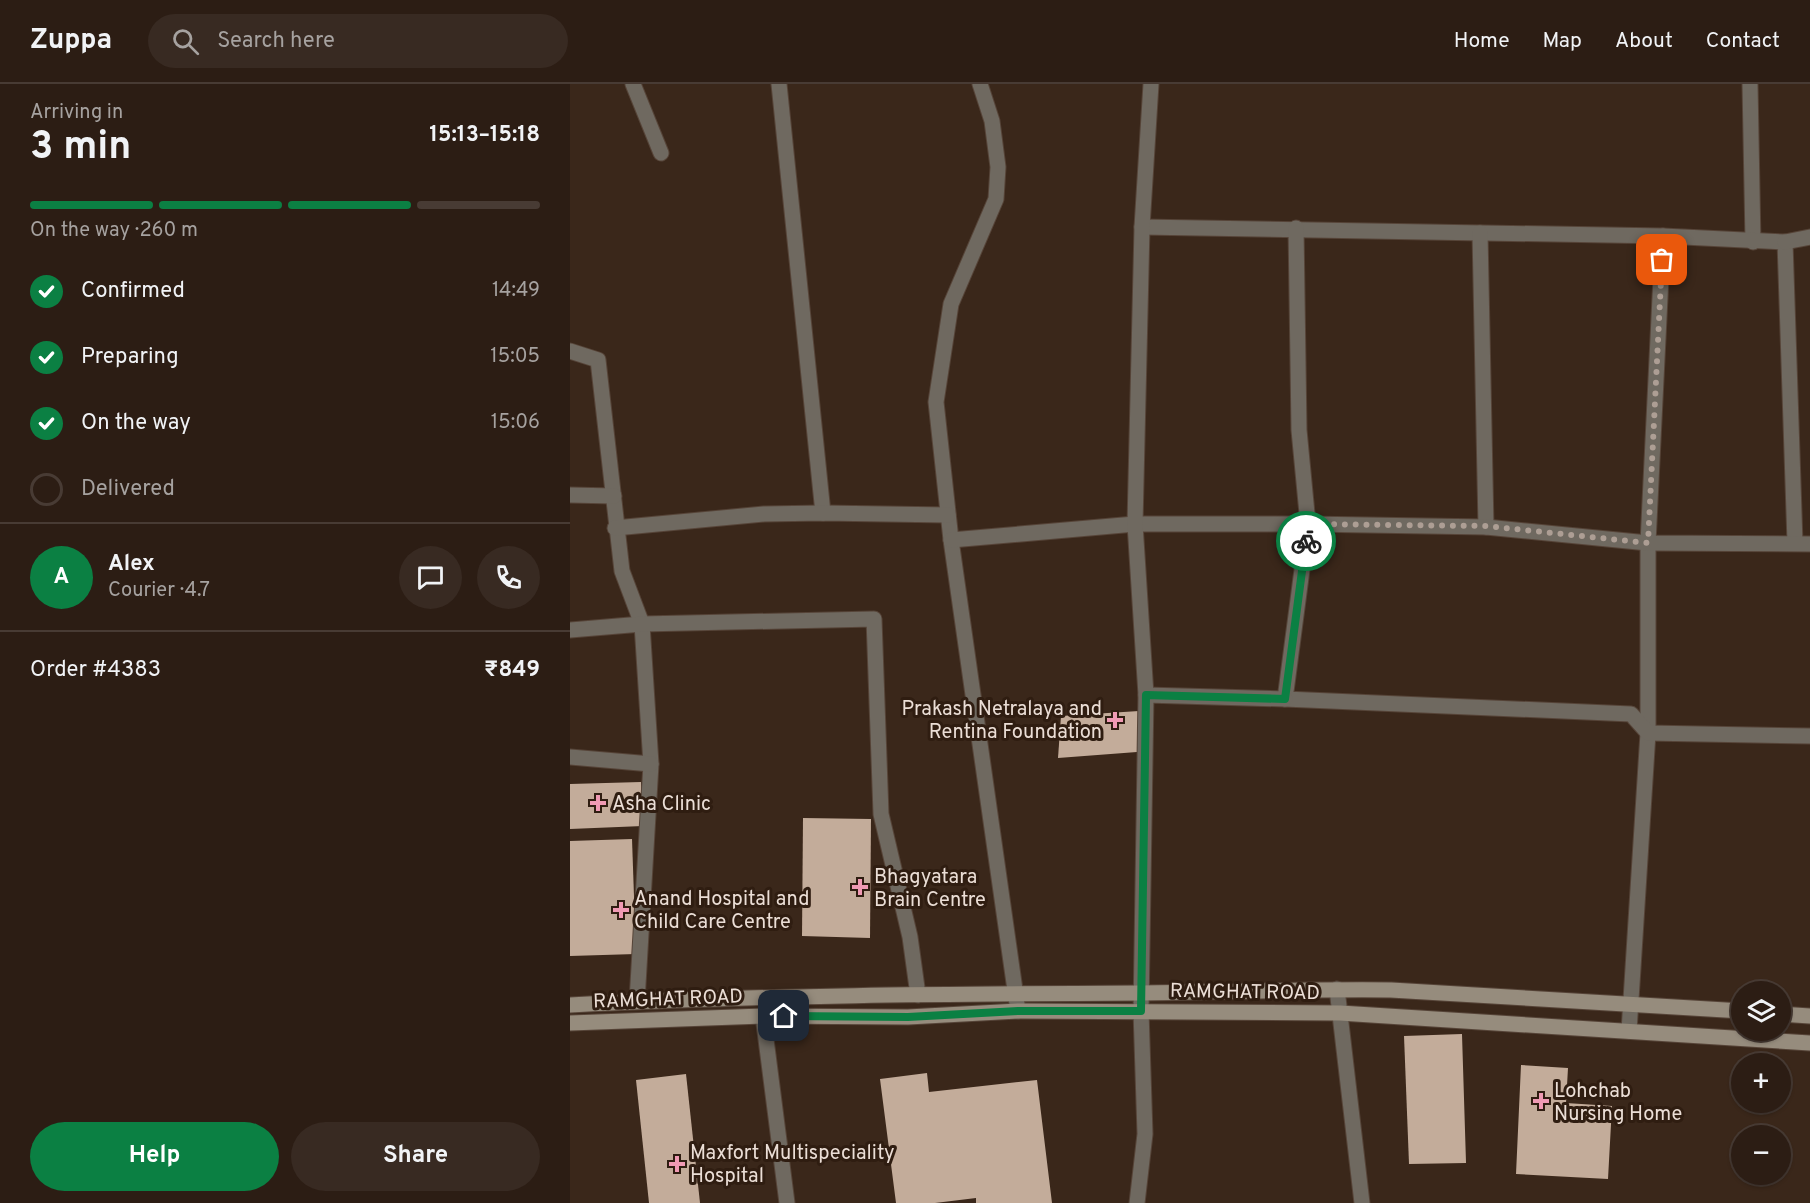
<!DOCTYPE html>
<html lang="en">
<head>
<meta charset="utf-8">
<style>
	body { margin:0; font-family:Overpass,sans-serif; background:#382a22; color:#f1f3f6; height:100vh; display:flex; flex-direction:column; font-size:22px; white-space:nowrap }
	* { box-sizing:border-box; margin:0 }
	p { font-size:20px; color:#a6a2a0 }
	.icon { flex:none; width:33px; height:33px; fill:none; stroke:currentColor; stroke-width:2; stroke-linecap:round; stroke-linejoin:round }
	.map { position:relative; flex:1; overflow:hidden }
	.details { display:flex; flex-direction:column; background:#2c1d14; width:570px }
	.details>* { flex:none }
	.fabs { position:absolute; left:1161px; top:897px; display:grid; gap:12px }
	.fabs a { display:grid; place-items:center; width:60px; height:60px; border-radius:50%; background:#2c1d14; box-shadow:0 2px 4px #0004,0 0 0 2px #483b34; font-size:30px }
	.pin { position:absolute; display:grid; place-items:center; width:51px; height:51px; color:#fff; margin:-26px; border-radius:12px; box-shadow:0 3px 9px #0006 }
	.courier { position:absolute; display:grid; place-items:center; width:60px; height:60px; margin:-30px; border:4px solid #0b8043; border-radius:50%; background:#fff; color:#222; box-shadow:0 2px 8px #0007 }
	.headline em { font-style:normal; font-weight:700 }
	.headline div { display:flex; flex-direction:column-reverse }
	.headline { display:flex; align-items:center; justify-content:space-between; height:102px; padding:0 30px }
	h1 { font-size:39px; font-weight:700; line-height:45px }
	.bar { display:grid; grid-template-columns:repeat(4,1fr); gap:9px 6px; align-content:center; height:72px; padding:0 30px }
	.bar i { height:8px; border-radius:4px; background:#483b34 }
	.bar .current { background:#0b8043 }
	.bar p { grid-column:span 4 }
	.line { display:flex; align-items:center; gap:15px; padding:0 30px; border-top:2px solid #483b34 }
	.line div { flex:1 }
	.round { display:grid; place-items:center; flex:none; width:63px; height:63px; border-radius:32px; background:#382a22 }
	ol { padding:0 30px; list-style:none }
	li { display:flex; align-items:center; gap:18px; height:66px }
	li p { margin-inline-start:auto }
	li .icon { padding:6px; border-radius:50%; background:#0b8043; color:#fff; stroke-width:4 }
	li:last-child { color:#a6a2a0 }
	li i { width:33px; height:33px; border:3px solid #483b34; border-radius:50% }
	.action { display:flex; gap:12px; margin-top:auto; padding:12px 30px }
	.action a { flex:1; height:69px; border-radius:36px; background:#0b8043; color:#fff; font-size:24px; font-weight:700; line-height:69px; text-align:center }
	.action a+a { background:#382a22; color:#f1f3f6 }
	header { display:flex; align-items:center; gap:36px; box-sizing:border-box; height:84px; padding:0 30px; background:#2c1d14; border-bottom:2px solid #483b34 }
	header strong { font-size:28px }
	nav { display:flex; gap:33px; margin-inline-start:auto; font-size:21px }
	.search { width:420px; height:54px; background:#382a22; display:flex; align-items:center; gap:15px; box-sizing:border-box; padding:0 21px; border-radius:33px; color:#a6a2a0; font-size:22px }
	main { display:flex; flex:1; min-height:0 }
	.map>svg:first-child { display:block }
</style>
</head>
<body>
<header>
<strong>Zuppa</strong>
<div class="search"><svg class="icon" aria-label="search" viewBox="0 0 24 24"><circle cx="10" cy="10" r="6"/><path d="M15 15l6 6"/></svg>Search here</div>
<nav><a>Home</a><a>Map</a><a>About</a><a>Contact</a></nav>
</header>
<main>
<section class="details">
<div class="headline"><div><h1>3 min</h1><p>Arriving in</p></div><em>15:13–15:18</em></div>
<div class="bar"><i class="current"></i><i class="current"></i><i class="current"></i><i></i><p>On the way · 260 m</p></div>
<ol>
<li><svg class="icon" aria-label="check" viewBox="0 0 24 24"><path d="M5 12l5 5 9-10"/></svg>Confirmed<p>14:49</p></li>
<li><svg class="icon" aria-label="check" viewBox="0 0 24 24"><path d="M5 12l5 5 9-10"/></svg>Preparing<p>15:05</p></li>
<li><svg class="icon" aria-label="check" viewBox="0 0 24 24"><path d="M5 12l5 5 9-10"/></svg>On the way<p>15:06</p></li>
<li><i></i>Delivered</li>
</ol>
<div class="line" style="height:108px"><b class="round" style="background:#0b8043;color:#fff">A</b><div><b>Alex</b><p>Courier · 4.7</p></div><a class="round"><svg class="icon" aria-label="chat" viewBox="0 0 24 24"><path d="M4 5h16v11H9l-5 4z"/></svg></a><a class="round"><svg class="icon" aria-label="phone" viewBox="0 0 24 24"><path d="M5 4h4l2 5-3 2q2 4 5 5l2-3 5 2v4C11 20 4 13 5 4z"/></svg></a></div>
<div class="line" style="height:78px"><div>Order #4383</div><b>₹849</b></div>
<div class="action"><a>Help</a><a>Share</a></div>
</section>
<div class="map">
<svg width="1240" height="1119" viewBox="0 0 1240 1119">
	<rect width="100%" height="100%" fill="#3a271a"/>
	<g fill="#c3ac9a">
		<path d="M569,627L567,668L488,674L491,632Z"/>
		<path d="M71,698L73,742L0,745V700Z"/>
		<path d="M233,734L301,735L300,854L232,852Z"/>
		<path d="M62,755L66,870L0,872V757Z"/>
		<path d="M892,950L896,1079L839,1080L834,952Z"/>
		<path d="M951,981L998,984L996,1019L1042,1022L1038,1095L946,1090Z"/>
		<path d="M357,989L359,1008L467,996L482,1119H406V1114L365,1119H326L310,995Z"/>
		<path d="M116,990L130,1119H79L66,996Z"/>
	</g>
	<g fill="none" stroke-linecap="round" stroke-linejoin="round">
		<g stroke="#564438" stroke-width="17">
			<g id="minor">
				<path d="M63,0L91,69"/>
				<path d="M209,0L253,429"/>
				<path d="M410,0L422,37L428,83L426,115L381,220L366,318L381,456L448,927"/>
				<path d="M1180,0L1183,158"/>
				<path d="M572,143L1093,152L1078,459V649L1059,947"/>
				<path d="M726,144L729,346L738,440L715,615L1061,630L1078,649L1240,652"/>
				<path d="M910,149L916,443"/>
				<path d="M1093,152L1215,158L1225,459"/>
				<path d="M1215,158L1240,153"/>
				<path d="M0,267L28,276L52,487L72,540L81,680L67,917"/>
				<path d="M0,411L44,412"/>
				<path d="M45,444L194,430L253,429L378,431"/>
				<path d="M381,456L565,440H738L916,443L1078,459L1240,460"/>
				<path d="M0,546L72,540L304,535L311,730L340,853L348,911"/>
				<path d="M576,611L715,615"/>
				<path d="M0,673L81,680"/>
				<path d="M767,905L792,1119"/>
				<path d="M193,932L217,1119"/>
				<path d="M567,1119L575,1050L571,927L576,611L565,440L572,143L581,0"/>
			</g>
		</g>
		<g stroke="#564438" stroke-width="17">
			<g id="secondary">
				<path d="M0,921C190,911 381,910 571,909C654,908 737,905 821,906L1172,927"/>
				<path d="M1210,930L1240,932"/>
				<path d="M0,939L193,932L338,933L448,927L770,929L1240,959"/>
			</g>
		</g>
		<use href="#minor" stroke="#6f6960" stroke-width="15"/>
		<use href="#secondary" stroke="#968c7d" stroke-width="15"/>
	</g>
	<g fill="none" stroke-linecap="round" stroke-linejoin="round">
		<path stroke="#ad9e94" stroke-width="6" stroke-dasharray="0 10.8" d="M736,457L738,440L916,442L1078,459L1092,176"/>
		<path stroke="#0b8043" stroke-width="8" d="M214,932L338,933L448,927H571L576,611L715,615L736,457"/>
	</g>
	<g fill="#f09ab4" stroke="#2f1d11" stroke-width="2">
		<path d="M542 627h6v6h6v6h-6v6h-6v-6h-6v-6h6z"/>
		<path d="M25 710h6v6h6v6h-6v6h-6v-6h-6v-6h6z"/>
		<path d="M287 794h6v6h6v6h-6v6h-6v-6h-6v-6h6z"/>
		<path d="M48 817h6v6h6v6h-6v6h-6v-6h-6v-6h6z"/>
		<path d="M968 1008h6v6h6v6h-6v6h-6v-6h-6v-6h6z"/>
		<path d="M104 1071h6v6h6v6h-6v6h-6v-6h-6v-6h6z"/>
	</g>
	<g text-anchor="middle" stroke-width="6" stroke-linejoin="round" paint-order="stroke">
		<g font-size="20" fill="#ebded6" stroke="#2f1d11" text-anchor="start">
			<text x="532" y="631" text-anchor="end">Prakash Netralaya and<tspan x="532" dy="23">Rentina Foundation</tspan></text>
			<text x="42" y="726">Asha Clinic</text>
			<text x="304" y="799">Bhagyatara<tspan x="304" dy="23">Brain Centre</tspan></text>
			<text x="64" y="821">Anand Hospital and<tspan x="64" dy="23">Child Care Centre</tspan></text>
			<text x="984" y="1013">Lohchab<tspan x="984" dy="23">Nursing Home</tspan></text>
			<text x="120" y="1075">Maxfort Multispeciality<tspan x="120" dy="23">Hospital</tspan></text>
		</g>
		<g font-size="20" fill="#ebded6" stroke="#2f1d11">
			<text transform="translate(675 907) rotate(1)" y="7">RAMGHAT ROAD</text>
			<text transform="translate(98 914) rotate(-2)" y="7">RAMGHAT ROAD</text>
		</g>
	</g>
</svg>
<div class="fabs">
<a><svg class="icon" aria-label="layers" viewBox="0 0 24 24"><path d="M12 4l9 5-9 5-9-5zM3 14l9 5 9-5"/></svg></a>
<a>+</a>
<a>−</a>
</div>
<div class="pin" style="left:1092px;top:176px;background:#ea580c"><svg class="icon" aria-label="bag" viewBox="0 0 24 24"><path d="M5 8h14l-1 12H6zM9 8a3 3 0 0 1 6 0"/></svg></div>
<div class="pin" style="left:214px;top:932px;background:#1f2937"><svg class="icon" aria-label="home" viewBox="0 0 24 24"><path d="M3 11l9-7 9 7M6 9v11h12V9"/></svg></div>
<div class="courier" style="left:736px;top:457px"><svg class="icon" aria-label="bike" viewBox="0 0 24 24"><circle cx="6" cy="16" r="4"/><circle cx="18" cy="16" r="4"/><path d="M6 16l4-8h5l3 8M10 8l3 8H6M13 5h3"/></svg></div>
</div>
</main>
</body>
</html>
